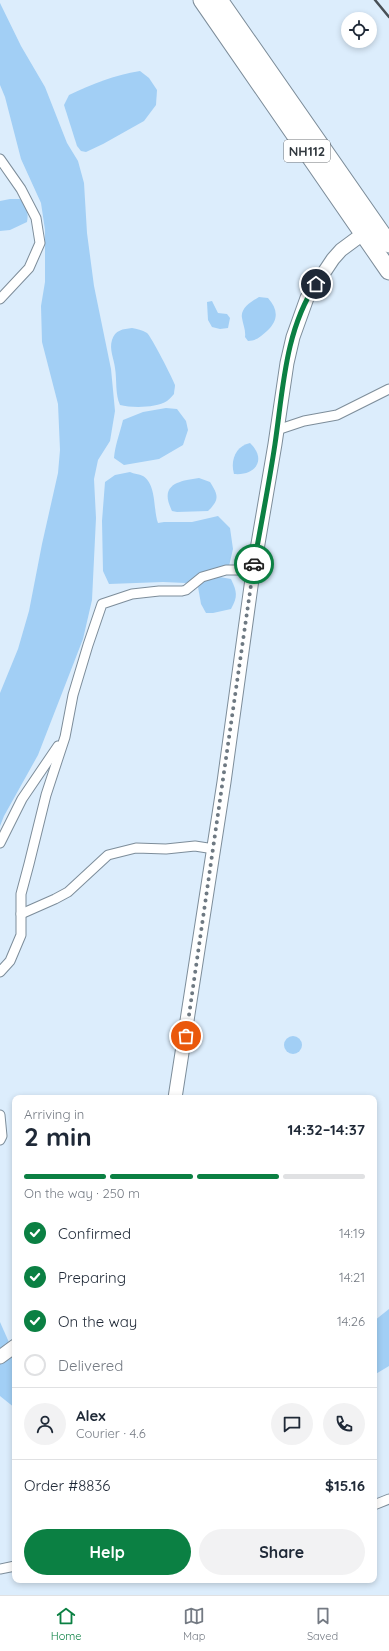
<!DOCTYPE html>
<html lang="en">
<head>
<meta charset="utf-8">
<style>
	body { margin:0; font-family:Quicksand,sans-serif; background:#f2f2f3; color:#1f2937; height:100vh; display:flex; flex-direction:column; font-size:15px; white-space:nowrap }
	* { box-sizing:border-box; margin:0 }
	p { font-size:13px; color:#747a83 }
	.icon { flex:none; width:22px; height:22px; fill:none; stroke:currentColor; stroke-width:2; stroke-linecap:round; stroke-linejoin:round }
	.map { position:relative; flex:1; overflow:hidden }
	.side { position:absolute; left:12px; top:1095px; width:365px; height:488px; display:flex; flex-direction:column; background:#fff; border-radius:8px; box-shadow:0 2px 6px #0003 }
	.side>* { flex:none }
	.fabs { position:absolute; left:341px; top:12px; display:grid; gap:8px }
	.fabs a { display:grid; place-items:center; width:36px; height:36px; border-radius:50%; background:#fff; box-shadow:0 2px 6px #0003; font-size:20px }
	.pin { position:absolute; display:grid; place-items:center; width:34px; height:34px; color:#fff; margin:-17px; border:2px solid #fff; border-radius:50%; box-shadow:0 1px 4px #0007 }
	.courier { position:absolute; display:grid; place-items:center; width:40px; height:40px; margin:-20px; border:3px solid #0b8043; border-radius:50%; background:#fff; color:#222; box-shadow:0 1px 5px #0007 }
	.overview em { font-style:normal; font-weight:700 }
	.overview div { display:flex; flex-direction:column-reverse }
	.overview { display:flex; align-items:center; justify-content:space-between; height:68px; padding:0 12px }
	h1 { font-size:26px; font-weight:700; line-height:30px }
	.bar { display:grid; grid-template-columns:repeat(4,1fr); gap:6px 4px; align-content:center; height:48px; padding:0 12px }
	.bar i { height:5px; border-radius:3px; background:#e0e1e3 }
	.bar .selected { background:#0b8043 }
	.bar p { grid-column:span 4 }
	.line { display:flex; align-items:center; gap:10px; padding:0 12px; border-top:1px solid #e0e1e3 }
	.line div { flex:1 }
	.round { display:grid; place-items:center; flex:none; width:42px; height:42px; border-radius:21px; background:#f2f2f3 }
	ol { padding:0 12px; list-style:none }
	li { display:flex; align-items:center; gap:12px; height:44px }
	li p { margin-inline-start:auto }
	li .icon { padding:4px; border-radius:50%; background:#0b8043; color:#fff; stroke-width:4 }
	li:last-child { color:#747a83 }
	li i { width:22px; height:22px; border:2px solid #e0e1e3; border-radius:50% }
	.action { display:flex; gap:8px; margin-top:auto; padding:8px 12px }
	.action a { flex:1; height:46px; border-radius:24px; background:#0b8043; color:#fff; font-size:16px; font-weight:700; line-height:46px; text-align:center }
	.action a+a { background:#f2f2f3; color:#1f2937 }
	.dock { display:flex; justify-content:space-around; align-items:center; height:56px; border-top:1px solid #e0e1e3; background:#fff; font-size:11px; color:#747a83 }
	.dock a { display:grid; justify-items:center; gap:2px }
	.dock .selected { color:#0b8043 }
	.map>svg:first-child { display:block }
</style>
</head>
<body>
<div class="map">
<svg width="389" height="1595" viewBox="0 0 389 1595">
	<rect width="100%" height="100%" fill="#dcedfc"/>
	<g fill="#a2cff5">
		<path d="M0,3L21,46L45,87L67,143L78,161L84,183L87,233L94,286L111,369L115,411L110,441L98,460L94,479L96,518L92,600L83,639L38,755L4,816L0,826V693L18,649L29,611L42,544L58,473L60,450L58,404L42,342L41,306L45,282V230L41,203L21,159L5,97L0,85Z"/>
		<path d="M140,71L149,78L157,90L156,105L144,121L103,144L86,152L81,151L77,146L64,105L69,95C92,84 114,75 140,71Z"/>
		<path d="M10,199H20C26,206 29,212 27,222L10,230L0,231V201Z"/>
		<path d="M259,297L268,298C278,309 279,320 267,331C261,336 257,341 248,341L245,337C246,330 243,325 242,318C240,308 252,301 259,297Z"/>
		<path d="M212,301L218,313L227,314L230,318L228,328L220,329L212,327L208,320L207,302Z"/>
		<path d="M132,328C137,329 142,330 147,333C151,336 173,379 175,385C175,388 174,391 174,394C172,396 170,399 167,401C156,408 132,408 120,405C115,394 117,380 115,368C114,359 109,349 112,340C115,330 123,329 132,328Z"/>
		<path d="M166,408L177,409L186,421L188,430L183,445L159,459L124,465L114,458C115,445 120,433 123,420L143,412Z"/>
		<path d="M250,443C267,459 256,476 234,474C230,460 236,446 250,443Z"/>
		<path d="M130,472C134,474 139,474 143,476C157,485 153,510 158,523L164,522H192L218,516L230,528L233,549L229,566L209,571L186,583L163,582L109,584L103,571L102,521L105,482L115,475Z"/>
		<path d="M199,478L210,482C218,495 220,499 208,511L177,512L172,511C159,485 177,481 199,478Z"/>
		<path d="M214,576L231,579C237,592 238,596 231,609L213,613H206L201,604L198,587L203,581Z"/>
		<circle cx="293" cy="1045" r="9"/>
		<path d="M389,1309V1366L374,1375V1321Z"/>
		<path d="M0,1322L15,1356V1408L0,1396Z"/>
	</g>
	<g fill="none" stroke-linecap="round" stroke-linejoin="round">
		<g stroke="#7d8d9a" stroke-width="11">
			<g id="street">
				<path d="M0,159L21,189L36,218L40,243L29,268L0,299"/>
				<path d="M277,430L304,421L337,415L389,389"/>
				<path d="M0,843L22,799L58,746"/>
				<path d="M21,914L55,899L68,892L108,855L136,848L166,849L195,846L214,849"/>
				<path d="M0,972L10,961L21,935V894L29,864L46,795L65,737L73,695L88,645L102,604L132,594L159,591H182L186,590L202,577L226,570H241L252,579"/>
				<path d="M0,1115L2,1136L0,1140"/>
				<path d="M374,1505L389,1499"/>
				<path d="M0,1569L15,1566"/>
			</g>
		</g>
		<g stroke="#7d8d9a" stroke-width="15">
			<g id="secondary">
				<path d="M175,1098L224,782L252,579L275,444L287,363L293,337L307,298L333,259L341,250L364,233"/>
				<path d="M0,1357L15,1346"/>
			</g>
		</g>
		<g stroke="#7d8d9a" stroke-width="19">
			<g id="highway">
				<path d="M202,0L389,271"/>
				<path d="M219,0L389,244"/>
			</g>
		</g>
		<use href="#street" stroke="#fff" stroke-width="9"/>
		<use href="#secondary" stroke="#fff" stroke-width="13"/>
		<use href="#highway" stroke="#fff" stroke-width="17"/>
		<path stroke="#485057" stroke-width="2.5" d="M375,0L389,17"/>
	</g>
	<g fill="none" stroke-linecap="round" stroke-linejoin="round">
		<path stroke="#6e7982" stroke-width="4" stroke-dasharray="0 7.2" d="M186,1036L254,564"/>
		<path stroke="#0b8043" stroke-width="5" d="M254,564C261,524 269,484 275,444C283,390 285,330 316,284"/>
	</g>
	<g text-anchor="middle" stroke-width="4" stroke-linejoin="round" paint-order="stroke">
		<rect fill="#fff" stroke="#707579" stroke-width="1" x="284" y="140" width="46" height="22" rx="3"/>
		<g font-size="13" font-weight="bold" fill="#333a40">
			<text x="307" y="156">NH112</text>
		</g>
	</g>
</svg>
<div class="fabs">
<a><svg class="icon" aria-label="locate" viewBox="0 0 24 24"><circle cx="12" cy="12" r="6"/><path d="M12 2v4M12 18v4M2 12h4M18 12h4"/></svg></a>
</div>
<div class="pin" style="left:186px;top:1036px;background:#ea580c"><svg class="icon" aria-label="bag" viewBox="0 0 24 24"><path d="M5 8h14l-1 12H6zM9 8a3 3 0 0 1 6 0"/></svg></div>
<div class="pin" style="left:316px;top:284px;background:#1f2937"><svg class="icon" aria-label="home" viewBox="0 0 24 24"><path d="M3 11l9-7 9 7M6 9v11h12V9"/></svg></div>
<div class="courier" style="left:254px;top:564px"><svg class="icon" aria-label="car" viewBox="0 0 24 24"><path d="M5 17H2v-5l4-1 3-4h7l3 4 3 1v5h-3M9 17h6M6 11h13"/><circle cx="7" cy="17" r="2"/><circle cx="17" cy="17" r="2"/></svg></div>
<section class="side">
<div class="overview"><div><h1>2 min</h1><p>Arriving in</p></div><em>14:32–14:37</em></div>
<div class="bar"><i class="selected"></i><i class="selected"></i><i class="selected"></i><i></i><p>On the way · 250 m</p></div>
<ol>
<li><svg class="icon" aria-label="check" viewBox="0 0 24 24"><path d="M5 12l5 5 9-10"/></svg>Confirmed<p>14:19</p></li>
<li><svg class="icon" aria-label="check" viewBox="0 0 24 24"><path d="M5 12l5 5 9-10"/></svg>Preparing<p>14:21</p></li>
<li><svg class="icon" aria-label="check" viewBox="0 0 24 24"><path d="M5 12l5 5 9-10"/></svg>On the way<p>14:26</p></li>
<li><i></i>Delivered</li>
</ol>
<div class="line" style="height:72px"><a class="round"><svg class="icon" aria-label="person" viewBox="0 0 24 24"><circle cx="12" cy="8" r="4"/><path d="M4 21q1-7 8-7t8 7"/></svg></a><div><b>Alex</b><p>Courier · 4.6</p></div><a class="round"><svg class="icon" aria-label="chat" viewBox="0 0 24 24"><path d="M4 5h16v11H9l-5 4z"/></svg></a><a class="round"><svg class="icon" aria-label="phone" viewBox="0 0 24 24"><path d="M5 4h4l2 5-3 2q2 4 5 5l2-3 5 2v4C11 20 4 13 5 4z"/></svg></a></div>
<div class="line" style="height:52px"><div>Order #8836</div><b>$15.16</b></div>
<div class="action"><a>Help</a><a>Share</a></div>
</section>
</div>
<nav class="dock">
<a class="selected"><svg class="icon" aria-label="home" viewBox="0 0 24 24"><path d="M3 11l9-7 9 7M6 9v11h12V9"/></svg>Home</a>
<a><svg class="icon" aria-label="map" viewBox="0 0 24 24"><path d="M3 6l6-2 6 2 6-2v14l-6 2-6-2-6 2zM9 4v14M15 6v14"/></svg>Map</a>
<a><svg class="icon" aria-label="saved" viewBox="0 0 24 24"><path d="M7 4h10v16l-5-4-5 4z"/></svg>Saved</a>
</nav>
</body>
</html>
